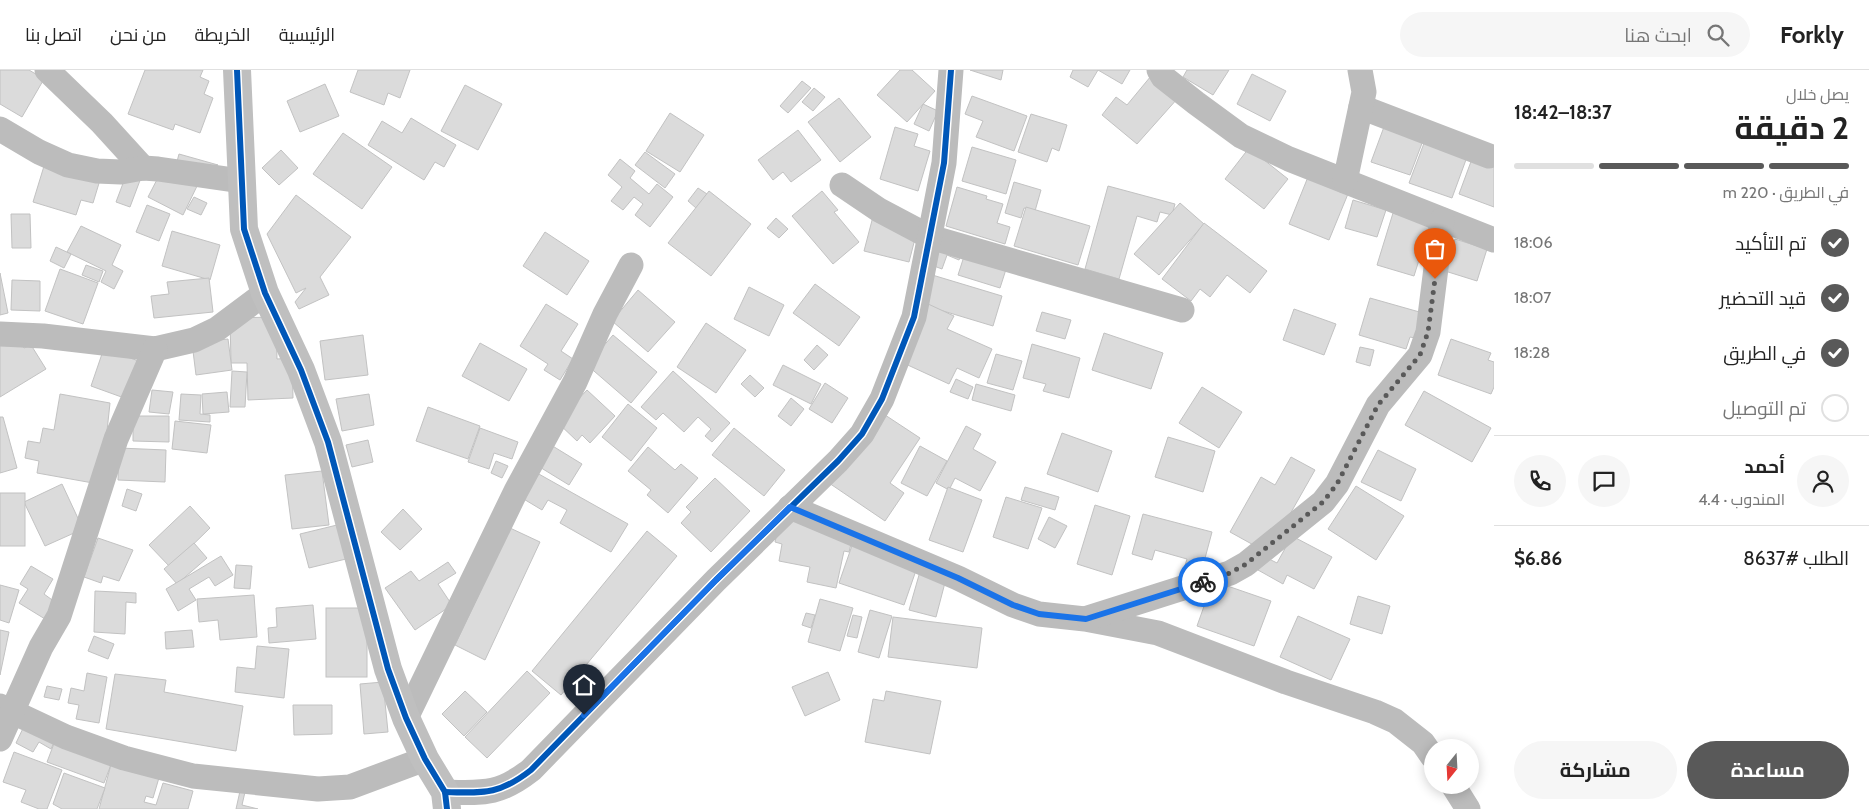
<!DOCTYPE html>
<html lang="ar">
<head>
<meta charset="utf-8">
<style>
	body { margin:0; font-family:Cabin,Cairo,sans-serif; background:#f6f6f6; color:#222; direction:rtl; height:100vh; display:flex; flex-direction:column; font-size:19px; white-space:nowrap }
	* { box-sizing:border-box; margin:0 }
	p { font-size:16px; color:#767676 }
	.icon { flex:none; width:28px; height:28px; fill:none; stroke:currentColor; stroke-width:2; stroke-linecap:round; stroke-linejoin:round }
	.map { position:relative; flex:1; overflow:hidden; direction:ltr }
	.details { display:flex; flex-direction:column; background:#fff; width:375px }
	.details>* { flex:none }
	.needle { width:32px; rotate:198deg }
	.fabs { position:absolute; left:1424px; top:669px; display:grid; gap:10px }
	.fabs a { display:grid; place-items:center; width:55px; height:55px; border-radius:50%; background:#fff; box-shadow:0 2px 12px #0003; font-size:25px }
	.pin { position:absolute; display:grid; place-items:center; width:42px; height:42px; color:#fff; margin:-51px -21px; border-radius:50% 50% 50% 0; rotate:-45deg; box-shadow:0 0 5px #0007 }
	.pin .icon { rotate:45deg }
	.courier { position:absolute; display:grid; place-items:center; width:50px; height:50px; margin:-25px; border:4px solid #1a73e8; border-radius:50%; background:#fff; color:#222; box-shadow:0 1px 6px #0007 }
	.headline em { font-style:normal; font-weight:700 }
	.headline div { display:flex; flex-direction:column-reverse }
	.headline { display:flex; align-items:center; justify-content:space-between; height:85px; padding:0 20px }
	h1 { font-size:32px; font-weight:700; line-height:38px }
	.bar { display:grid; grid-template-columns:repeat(4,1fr); gap:8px 5px; align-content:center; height:60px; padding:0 20px }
	.bar i { height:6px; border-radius:4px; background:#e0e0e0 }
	.bar .selected { background:#595959 }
	.bar p { grid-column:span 4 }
	.line { display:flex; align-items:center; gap:12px; padding:0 20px; border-top:1px solid #e0e0e0 }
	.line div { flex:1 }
	.round { display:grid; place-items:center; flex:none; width:52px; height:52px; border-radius:26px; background:#f6f6f6 }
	ol { padding:0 20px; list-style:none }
	li { display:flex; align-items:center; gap:15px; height:55px }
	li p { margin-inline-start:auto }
	li .icon { padding:5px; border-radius:50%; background:#595959; color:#fff; stroke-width:4 }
	li:last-child { color:#767676 }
	li i { width:28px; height:28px; border:2px solid #e0e0e0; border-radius:50% }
	.action { display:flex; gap:10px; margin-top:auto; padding:10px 20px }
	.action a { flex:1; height:58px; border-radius:30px; background:#595959; color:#fff; font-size:20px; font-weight:700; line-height:58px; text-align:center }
	.action a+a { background:#f6f6f6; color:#222 }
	header { display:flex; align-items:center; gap:30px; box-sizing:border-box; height:70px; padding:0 25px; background:#fff; border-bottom:1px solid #e0e0e0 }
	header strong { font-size:24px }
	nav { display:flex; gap:28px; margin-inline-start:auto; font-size:18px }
	.search { width:350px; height:45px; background:#f6f6f6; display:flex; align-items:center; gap:12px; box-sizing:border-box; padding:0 18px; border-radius:28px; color:#767676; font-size:19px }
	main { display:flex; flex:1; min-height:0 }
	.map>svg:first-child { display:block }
</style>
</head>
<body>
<header>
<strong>Forkly</strong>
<div class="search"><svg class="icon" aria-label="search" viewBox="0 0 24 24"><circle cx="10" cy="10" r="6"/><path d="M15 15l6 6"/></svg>ابحث هنا</div>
<nav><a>الرئيسية</a><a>الخريطة</a><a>من نحن</a><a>اتصل بنا</a></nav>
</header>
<main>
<section class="details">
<div class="headline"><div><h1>2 دقيقة</h1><p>يصل خلال</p></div><em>18:37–18:42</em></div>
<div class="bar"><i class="selected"></i><i class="selected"></i><i class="selected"></i><i></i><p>في الطريق · 220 m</p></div>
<ol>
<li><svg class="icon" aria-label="check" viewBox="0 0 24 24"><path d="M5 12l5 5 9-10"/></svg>تم التأكيد<p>18:06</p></li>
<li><svg class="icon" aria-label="check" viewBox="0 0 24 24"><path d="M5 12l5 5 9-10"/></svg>قيد التحضير<p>18:07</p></li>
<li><svg class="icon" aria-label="check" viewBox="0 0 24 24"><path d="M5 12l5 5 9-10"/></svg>في الطريق<p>18:28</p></li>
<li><i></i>تم التوصيل</li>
</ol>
<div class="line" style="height:90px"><a class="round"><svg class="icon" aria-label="person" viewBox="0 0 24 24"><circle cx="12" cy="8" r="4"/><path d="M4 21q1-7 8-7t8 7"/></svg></a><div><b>أحمد</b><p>المندوب · 4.4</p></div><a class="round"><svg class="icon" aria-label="chat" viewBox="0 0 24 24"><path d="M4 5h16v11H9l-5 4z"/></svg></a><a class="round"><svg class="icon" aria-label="phone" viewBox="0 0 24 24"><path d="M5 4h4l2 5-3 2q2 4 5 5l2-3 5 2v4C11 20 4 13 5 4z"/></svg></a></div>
<div class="line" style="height:65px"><div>الطلب #8637</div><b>$6.86</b></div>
<div class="action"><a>مساعدة</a><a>مشاركة</a></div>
</section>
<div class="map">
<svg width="1494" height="739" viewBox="0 0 1494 739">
	<rect width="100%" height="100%" fill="#fff"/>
	<g fill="#dbdbdb" stroke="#c2c2c2">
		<path d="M0,0H29L44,9L22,47L0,34Z"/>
		<path d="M145,0H203L200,7L209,11L204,24L213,28L200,63L175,54L173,60L128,44Z"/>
		<path d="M358,0H410L400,28L388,23L384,35L350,22Z"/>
		<path d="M900,0H912L935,21L907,52L877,25Z"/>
		<path d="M970,0H1003L1001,10Z"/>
		<path d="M1073,0H1098L1088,17L1070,7Z"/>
		<path d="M1098,0H1130L1122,14Z"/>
		<path d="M1187,0H1229L1213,25L1183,7Z"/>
		<path d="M1252,4L1286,21L1270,51L1237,34Z"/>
		<path d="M1151,6L1178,28L1137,74L1102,45L1116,27L1127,35Z"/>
		<path d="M802,11L811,18L788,43L780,36Z"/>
		<path d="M325,14L339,46L300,62L287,31Z"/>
		<path d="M465,15L502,34L478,80L441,61Z"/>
		<path d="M814,18L825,27L813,41L802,32Z"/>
		<path d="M972,26L1027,46L1014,81L976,67L983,51L965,44Z"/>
		<path d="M839,28L871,67L840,92L808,52Z"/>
		<path d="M923,34L938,41L929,61L914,54Z"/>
		<path d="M670,43L704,65L680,102L646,81Z"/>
		<path d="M1031,44L1067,55L1059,81L1052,78L1047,92L1018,82Z"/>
		<path d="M1388,46L1427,60L1410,105L1371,92Z"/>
		<path d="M411,48L456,75L444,97L435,92L424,110L368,75L382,51L402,63Z"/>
		<path d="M895,57L918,64L914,76L930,81L918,121L880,109Z"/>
		<path d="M798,60L821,90L791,112L783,102L773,110L758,90Z"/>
		<path d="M1429,60L1471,76L1452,128L1409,113Z"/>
		<path d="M343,63L392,97L362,139L313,104Z"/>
		<path d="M972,77L1016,90L1006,124L962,111Z"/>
		<path d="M1249,78L1288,109L1264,139L1225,109Z"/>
		<path d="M1476,78L1494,85V137L1459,124Z"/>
		<path d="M281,80L298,98L279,115L262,98Z"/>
		<path d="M645,82L675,104L665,118L635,95Z"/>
		<path d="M48,83L103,100L93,133L81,130L76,145L33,132Z"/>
		<path d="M179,84L218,95L175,99Z"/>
		<path d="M620,89L635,101L630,108L649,124L657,114L673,127L650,157L635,145L643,134L634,127L623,140L611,131L622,117L608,105Z"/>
		<path d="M164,96L198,114L183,145L148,127Z"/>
		<path d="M128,100L142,105L130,137L116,132Z"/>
		<path d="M1310,102L1350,119L1329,170L1289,154Z"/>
		<path d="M1014,112L1041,120L1035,141L1024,138L1021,148L1005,143Z"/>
		<path d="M1108,116L1175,134L1172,145L1160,142L1157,152L1137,146L1119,209L1085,199Z"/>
		<path d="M957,117L987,126L986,129L1003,134L997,153L1010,157L1005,174L946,156Z"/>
		<path d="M698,118L707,124L696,138L688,131Z"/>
		<path d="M709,121L751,154L711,206L668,173Z"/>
		<path d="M822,121L838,140L834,142L859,172L833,194L792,146Z"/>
		<path d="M296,125L351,167L320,207L329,225L299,239L295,232L306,218L296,223L267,164Z"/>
		<path d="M194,127L207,133L201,145L187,139Z"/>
		<path d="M1353,130L1386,140L1377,167L1345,158Z"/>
		<path d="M1180,133L1204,154L1159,205L1134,184Z"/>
		<path d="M147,135L170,144L159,171L136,162Z"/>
		<path d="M876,135L918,157L909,192L864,181Z"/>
		<path d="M1026,137L1090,156L1078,195L1014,176Z"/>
		<path d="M1393,143L1430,155L1414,206L1377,195Z"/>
		<path d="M11,144H30L31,178H12Z"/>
		<path d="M776,148L788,159L779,168L767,158Z"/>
		<path d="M1204,153L1267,201L1250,223L1227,205L1210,227L1200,219L1191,231L1162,209Z"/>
		<path d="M81,156L121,175L112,195L123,201L114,219L101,212L106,201L67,182Z"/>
		<path d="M172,161L220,175L210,210L162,196Z"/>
		<path d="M545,162L589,191L567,225L523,196Z"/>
		<path d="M944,167L965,175L959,190L947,185L942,199L934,196Z"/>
		<path d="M1455,169L1487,179L1477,211L1445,201Z"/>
		<path d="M56,177L71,184L64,198L50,191Z"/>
		<path d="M967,177L1009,190L1000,218L958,205Z"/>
		<path d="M86,195L103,201L99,212L82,205Z"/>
		<path d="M60,199L98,213L83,254L45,241Z"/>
		<path d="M0,203L8,243L0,245Z"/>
		<path d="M929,204L1002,226L993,256L920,234Z"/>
		<path d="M209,208L213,242L154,248L151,226L169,224L167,212Z"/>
		<path d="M12,210L40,211V241L11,240Z"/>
		<path d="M815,214L860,247L839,276L793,243Z"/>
		<path d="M749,217L784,235L769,266L734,249Z"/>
		<path d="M638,220L675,252L648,282L612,251Z"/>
		<path d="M1370,228L1423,243L1415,268L1410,267L1406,279L1359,265Z"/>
		<path d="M926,233L954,246L947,259L992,279L979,308L957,298L949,314L899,291Z"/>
		<path d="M546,234L578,254L561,281L573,289L560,310L544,300L548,294L520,276Z"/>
		<path d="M1294,239L1336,254L1324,285L1283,270Z"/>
		<path d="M1042,242L1071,250L1065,269L1036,261Z"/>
		<path d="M276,247L277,289L292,288L293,328L248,330L247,293H231L230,248Z"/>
		<path d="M706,253L746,280L716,323L677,297Z"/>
		<path d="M1104,263L1163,283L1151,319L1092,300Z"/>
		<path d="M15,264L24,278L31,275L46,299L0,327V273Z"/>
		<path d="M363,265L368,305L325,310L320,271Z"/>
		<path d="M613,265L657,302L631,333L587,295Z"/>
		<path d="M228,269L232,300L196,305L192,273Z"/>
		<path d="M1451,269L1491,283L1488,290L1494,292V317L1491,324L1438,305Z"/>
		<path d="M480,273L527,299L509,331L462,306Z"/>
		<path d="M1032,274L1080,288L1069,328L1043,321L1046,314L1023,308Z"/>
		<path d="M817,275L828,285L814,300L804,290Z"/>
		<path d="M1360,277L1374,280L1370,296L1356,292Z"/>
		<path d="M104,278L141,292L127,329L91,316Z"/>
		<path d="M996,284L1022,291L1013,320L987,313Z"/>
		<path d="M783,295L821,314L811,334L773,315Z"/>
		<path d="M232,301L247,302L245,337H230Z"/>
		<path d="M673,301L730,353L712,372L705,366L711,359L698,347L684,362L663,343L656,350L641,337Z"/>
		<path d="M750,305L764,318L755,327L741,314Z"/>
		<path d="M956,309L973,317L968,329L950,322Z"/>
		<path d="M825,313L848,328L832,353L809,339Z"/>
		<path d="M976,314L1015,325L1011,341L972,330Z"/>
		<path d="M1202,317L1242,342L1219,378L1179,353Z"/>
		<path d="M152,320L173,322L169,344L149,342Z"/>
		<path d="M587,320L615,346L590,373L582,365L577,371L557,352Z"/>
		<path d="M1424,321L1491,358L1472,392L1405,355Z"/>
		<path d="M227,322L229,342L203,344L202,324Z"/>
		<path d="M60,324L110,333L107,361L93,413L37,403L39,391L25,388L28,371L40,373L43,358L54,360Z"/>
		<path d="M181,324L201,325L200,344L210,345V352L179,350Z"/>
		<path d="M369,324L374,355L342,361L336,329Z"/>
		<path d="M791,328L804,339L791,356L778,346Z"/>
		<path d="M628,334L657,358L631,391L602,367Z"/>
		<path d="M428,337L480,356L468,389L416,371Z"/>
		<path d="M879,341L920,368L890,413L904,423L885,451L829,413Z"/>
		<path d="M133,346H169V372L133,371Z"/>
		<path d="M0,347H3L17,398L0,403Z"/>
		<path d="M175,351L211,355L207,383L172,379Z"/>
		<path d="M966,356L981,364L973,379L996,392L980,421L955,408L949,420L936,413Z"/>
		<path d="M480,358L518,372L512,389L494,383L489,399L468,392Z"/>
		<path d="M734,358L785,400L764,426L712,385Z"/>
		<path d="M1062,363L1112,381L1098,422L1047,404Z"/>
		<path d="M1168,367L1215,381L1203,422L1155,407Z"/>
		<path d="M368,370L373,392L352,397L346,375Z"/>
		<path d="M551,375L582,394L569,415L538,396Z"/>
		<path d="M920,376L947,391L927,426L901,413Z"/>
		<path d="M648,377L675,400L681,394L698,408L668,443L647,425L651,420L628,401Z"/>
		<path d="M119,378L166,380L165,412L118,410Z"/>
		<path d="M1378,380L1416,399L1401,431L1361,412Z"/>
		<path d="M1291,387L1315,400L1268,483L1230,462L1261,407L1275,415Z"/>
		<path d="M496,391L508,396L502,408L491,403Z"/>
		<path d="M322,401L329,455L292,459L285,405Z"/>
		<path d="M537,403L628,454L611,482L560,453L567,440L548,430L542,440L522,428Z"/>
		<path d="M715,408L750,441L711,482L681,453L691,442L686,437Z"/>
		<path d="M62,414L83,459L45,476L24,432Z"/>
		<path d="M1356,416L1404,446L1376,490L1328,459Z"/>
		<path d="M948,417L982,430L963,482L929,470Z"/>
		<path d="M1025,417L1059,427L1055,440L1021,430Z"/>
		<path d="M127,419L142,424L136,441L122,436Z"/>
		<rect x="0" y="423" width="25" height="53"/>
		<path d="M1006,427L1042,438L1028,479L993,467Z"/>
		<path d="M1095,435L1130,446L1112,505L1077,494Z"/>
		<path d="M190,436L210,458L170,497L149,475Z"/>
		<path d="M403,439L422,459L400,480L381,462Z"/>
		<path d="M782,442L855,458L849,482L844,481L836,518L807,512L810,497L779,491L782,474L775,472Z"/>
		<path d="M1143,444L1212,462L1200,507L1183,502L1187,489L1155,480L1152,490L1132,484Z"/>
		<path d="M1049,447L1067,456L1055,478L1038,469Z"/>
		<path d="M337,455L346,489L309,498L300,464Z"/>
		<path d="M510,458L540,472L485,590L455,575Z"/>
		<path d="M647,461L677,486L561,625L532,601Z"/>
		<path d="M856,464L921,486L904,535L839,513Z"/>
		<path d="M1292,466L1332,487L1314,519L1287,505L1283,514L1258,500L1265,487L1277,493Z"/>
		<path d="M98,468L133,480L119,511L103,506L101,513L84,507Z"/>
		<path d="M194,473L207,488L177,514L164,499Z"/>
		<path d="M221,486L233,505L215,516L209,507L189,519L196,530L178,541L166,519Z"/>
		<path d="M448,492L456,503L438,514L452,535L415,560L385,518L411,501L419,511Z"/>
		<path d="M236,495L252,496L250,519L234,518Z"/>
		<path d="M31,496L53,509L44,524L55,532L45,549L19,533L28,519L20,514Z"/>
		<path d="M921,498L947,505L936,547L909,540Z"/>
		<path d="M1213,511L1271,531L1254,576L1197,556Z"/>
		<path d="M0,515L19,520L9,553L0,550Z"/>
		<path d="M95,521L136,523V533L126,532L125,564L94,562Z"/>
		<path d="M254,525L257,567L220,570L218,550L199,552L197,529Z"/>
		<path d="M1358,526L1390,536L1382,564L1350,554Z"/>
		<path d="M820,529L853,538L840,581L808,572Z"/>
		<path d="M313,535L316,569L269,573L268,558L277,557L276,538Z"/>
		<rect x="326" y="538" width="41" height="69"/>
		<path d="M870,540L892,546L879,588L858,582Z"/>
		<path d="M806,543L815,545L811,558L802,555Z"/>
		<path d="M853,545L862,547L857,568L847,566Z"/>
		<path d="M1298,546L1350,569L1331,610L1280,587Z"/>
		<path d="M893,547L982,558L977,598L888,587Z"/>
		<path d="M0,560L9,562L0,605Z"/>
		<path d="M192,560L194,577L166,579L165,562Z"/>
		<path d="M94,566L114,574L108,589L88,581Z"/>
		<path d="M257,576L289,579L284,628L235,622L237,597L255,599Z"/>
		<path d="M527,601L550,623L487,688L465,667Z"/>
		<path d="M828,602L840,630L805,646L792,617Z"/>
		<path d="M87,603L107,607L99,653L76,649L79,635L68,633L71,618L84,621Z"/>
		<path d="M115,604L166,610L164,622L243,636L236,681L106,659Z"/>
		<path d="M383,612L388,662L364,664L360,614Z"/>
		<path d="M47,616L62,619L59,630L44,627Z"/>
		<path d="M465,621L487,642L464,666L442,644Z"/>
		<path d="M886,621L941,631L930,684L865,672L873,629L884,631Z"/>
		<path d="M293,635H332V664L294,665Z"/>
		<path d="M27,650L57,666L51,679L39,672L33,682L16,673Z"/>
		<path d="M58,663L115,684L104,713L47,692Z"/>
		<path d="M14,682L62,700L47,739H39L21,732L26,720L3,712Z"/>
		<path d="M113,687L161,701L153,728L146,726L144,732L156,735L163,713L193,721L188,739H99Z"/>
		<path d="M64,703L105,718L97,739H62L53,734Z"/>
		<path d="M240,721L245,722L242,735L258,739H236Z"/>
	</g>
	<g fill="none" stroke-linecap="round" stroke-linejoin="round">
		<g stroke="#bcbcbc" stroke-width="25">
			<path d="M47,0L102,53L143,98"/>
			<path d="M1159,0L1163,7L1196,33L1241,66L1289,89L1494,170"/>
			<path d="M1361,37L1489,86"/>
			<path d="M0,59L39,82L68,95L97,101L121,102L143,98L158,99L241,111"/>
			<path d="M1345,111L1364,22L1360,0"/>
			<path d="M842,115L879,140L930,167L1182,240"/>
			<path d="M0,264L43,266L155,279L194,270L217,259L265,223"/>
			<path d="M790,437L958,508L1013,535L1039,544L1085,549L1158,563L1286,612L1375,642L1395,651L1423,673L1432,686"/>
			<path d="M1088,548L1230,503L1246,494L1323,432L1337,414L1378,335L1420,285L1428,262L1442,150"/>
			<path d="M0,636L66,667L124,688L193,706L318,719L350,717L425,689"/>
			<path d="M406,648L516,421L575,312L605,244L631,195"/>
			<path d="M0,669L41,577L59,546L116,369L155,279"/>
			<path d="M1453,715L1468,739"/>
			<path d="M445,722C484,723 499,725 531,700L716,510L838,391L862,364L882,329L914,247L944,93L951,0"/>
		</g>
		<path stroke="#bfbfbf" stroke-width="28" d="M237,0L244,159L265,223L301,300L328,372L388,599L406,648L425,689L445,722L447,739"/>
		<g stroke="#fff" stroke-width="9">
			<g id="cycleway">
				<path d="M237,0L244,159L265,223L301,300L328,372L388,599L406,648L425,689L445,722L447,739"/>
				<path d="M445,722C484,723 499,725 531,700L716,510L838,391L862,364L882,329L914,247L944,93L951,0"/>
			</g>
		</g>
		<use href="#cycleway" stroke="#0057b8" stroke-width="6"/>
	</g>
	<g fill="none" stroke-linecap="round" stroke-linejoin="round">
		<path stroke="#595959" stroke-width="5" stroke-dasharray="0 9" d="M1203,512L1230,503L1246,494L1323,432L1337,414L1378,335L1420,285L1428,262L1435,209"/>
		<path stroke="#1a73e8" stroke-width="6" d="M584,645L716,510L790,437L958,508L1013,535L1039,544L1086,549L1203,512"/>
	</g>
</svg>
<div class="fabs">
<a><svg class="needle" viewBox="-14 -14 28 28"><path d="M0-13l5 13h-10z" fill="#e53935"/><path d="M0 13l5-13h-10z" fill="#767676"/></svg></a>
</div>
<div class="pin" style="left:1435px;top:209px;background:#ea580c"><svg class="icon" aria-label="bag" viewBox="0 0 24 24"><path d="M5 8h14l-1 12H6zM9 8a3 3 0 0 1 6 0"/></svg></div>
<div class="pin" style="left:584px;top:645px;background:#1f2937"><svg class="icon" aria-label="home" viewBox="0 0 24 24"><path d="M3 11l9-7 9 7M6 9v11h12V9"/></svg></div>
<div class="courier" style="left:1203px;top:512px"><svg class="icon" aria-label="bike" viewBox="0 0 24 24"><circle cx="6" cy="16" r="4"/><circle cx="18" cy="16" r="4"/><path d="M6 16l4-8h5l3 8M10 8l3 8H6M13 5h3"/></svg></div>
</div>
</main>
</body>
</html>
